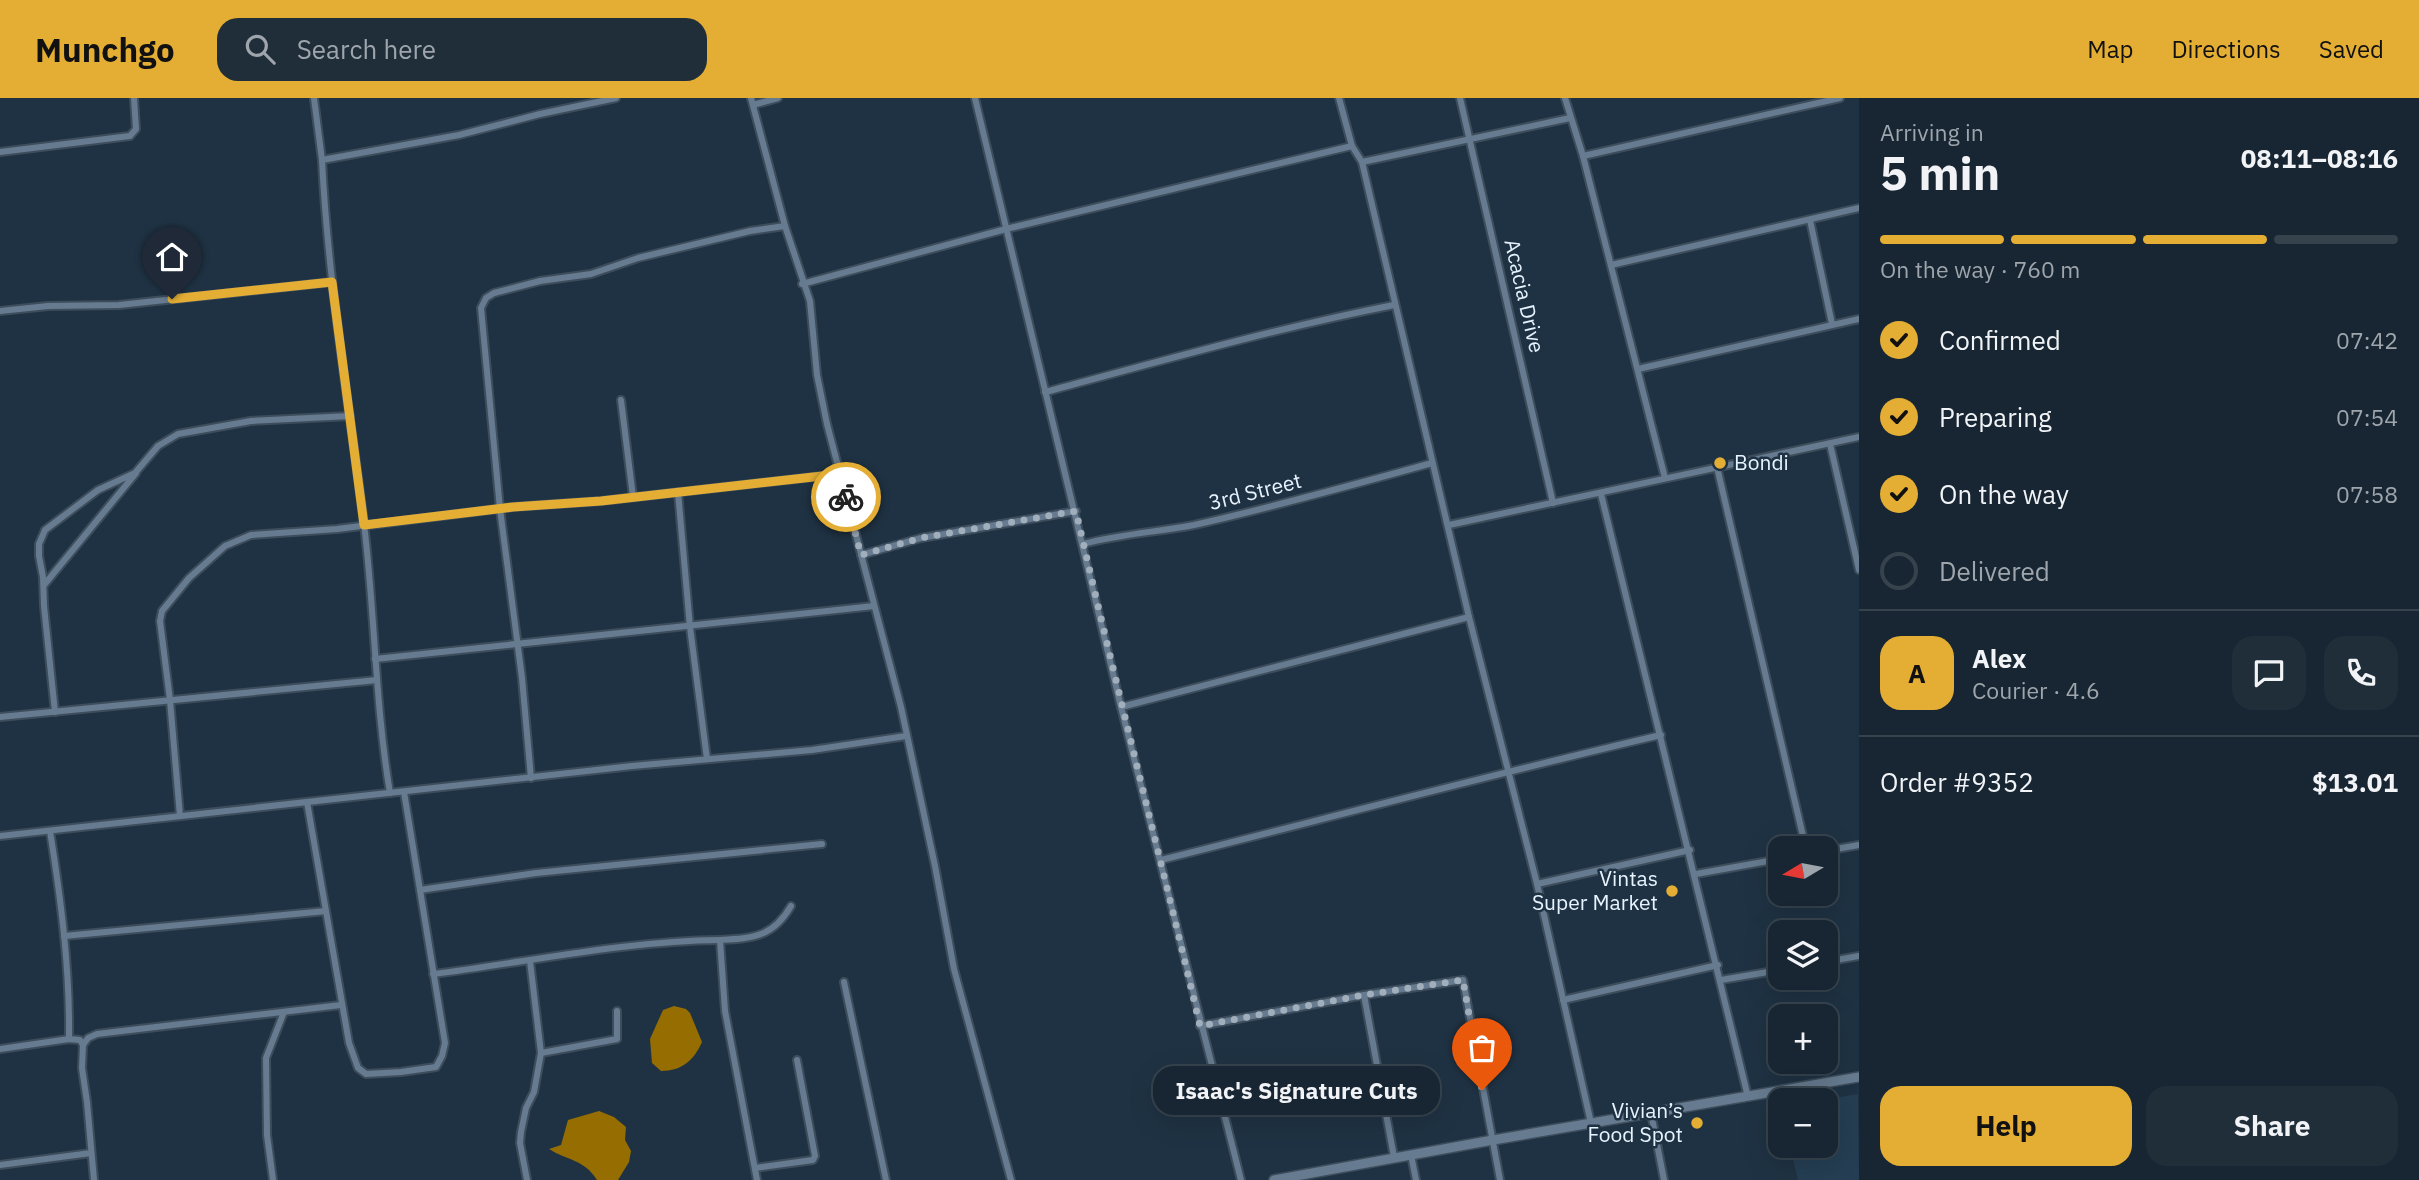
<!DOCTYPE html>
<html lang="en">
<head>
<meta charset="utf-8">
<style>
	body { margin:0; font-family:"IBM Plex Sans",sans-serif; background:#202e3a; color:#f1f3f6; height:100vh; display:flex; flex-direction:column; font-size:26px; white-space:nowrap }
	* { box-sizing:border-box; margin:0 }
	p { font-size:23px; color:#9ea5ac }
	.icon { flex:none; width:38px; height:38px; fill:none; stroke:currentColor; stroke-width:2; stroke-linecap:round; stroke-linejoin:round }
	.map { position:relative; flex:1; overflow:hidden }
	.panel { display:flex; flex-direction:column; background:#172632; width:560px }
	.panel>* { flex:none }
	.needle { width:46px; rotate:260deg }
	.fabs { position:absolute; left:1768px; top:738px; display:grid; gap:14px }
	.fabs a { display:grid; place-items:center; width:70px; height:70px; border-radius:14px; background:#172632; box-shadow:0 7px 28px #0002,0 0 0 2px #36434d; font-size:35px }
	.pin { position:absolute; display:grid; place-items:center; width:60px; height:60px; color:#fff; margin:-72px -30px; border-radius:50% 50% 50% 0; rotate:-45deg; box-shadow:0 0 7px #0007 }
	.pin .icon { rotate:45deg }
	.courier { position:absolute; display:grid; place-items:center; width:70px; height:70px; margin:-35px; border:5px solid #e4ae35; border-radius:50%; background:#fff; color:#222; box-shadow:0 2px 9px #0007 }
	.bubble { position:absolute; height:49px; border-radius:21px; background:#172632; box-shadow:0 7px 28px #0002,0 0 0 2px #36434d; font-size:23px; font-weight:800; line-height:49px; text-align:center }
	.headline em { font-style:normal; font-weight:800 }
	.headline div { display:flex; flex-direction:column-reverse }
	.headline { display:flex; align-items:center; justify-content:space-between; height:119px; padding:0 21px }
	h1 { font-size:46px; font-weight:800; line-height:52px }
	.bar { display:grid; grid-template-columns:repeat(4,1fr); gap:10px 7px; align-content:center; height:84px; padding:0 21px }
	.bar i { height:9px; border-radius:5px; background:#36434d }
	.bar .current { background:#e4ae35 }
	.bar p { grid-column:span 4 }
	.line { display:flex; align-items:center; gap:18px; padding:0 21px; border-top:2px solid #36434d }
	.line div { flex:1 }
	.round { display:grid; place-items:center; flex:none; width:74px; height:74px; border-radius:21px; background:#202e3a }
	ol { padding:0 21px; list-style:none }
	li { display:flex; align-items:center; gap:21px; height:77px }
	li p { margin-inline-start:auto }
	li .icon { padding:7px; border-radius:50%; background:#e4ae35; color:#111; stroke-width:4 }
	li:last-child { color:#9ea5ac }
	li i { width:38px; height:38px; border:4px solid #36434d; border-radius:50% }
	.cta { display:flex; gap:14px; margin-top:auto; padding:14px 21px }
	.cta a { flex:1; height:80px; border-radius:21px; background:#e4ae35; color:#111; font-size:28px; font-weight:800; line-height:80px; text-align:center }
	.cta a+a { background:#202e3a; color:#f1f3f6 }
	header { display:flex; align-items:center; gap:42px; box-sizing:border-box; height:98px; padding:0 35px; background:#e4ae35; color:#111 }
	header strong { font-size:33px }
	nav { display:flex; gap:38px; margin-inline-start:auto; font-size:24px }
	.search { width:490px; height:63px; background:#202e3a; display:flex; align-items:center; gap:18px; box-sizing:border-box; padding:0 24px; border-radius:21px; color:#9ea5ac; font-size:26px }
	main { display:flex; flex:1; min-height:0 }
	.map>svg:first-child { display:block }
</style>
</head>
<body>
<header>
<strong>Munchgo</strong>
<div class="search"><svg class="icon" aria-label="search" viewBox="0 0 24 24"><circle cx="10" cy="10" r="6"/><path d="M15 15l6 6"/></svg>Search here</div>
<nav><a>Map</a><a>Directions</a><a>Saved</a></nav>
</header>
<main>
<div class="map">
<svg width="1859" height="1082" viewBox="0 0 1859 1082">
	<rect width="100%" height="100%" fill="#1f3243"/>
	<path fill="#253e53" d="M1858,996L1859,1082H1798L1790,1048H1825V1003H1816Z"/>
	<g fill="#956d00">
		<path d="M674,908L686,911L690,915L702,944C694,962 682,973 661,973L652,965L650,941L663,912Z"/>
		<path d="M599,1013L614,1019L626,1029L625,1042L631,1053L629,1064L618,1082H597C584,1061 568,1063 549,1051L561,1047L568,1022Z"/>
	</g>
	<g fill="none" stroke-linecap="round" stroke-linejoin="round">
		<g stroke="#3d4d5c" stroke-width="10">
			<g id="street">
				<path d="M314,0L322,62"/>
				<path d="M751,0L785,128L810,203L817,277L827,326L901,609L935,768L954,871L1011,1082"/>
				<path d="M975,0L1121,609L1241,1082"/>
				<path d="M1339,0L1352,48L1362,64L1469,519L1537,786L1591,1025"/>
				<path d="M1460,0L1553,405"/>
				<path d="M1565,0L1583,58L1665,380"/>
				<path d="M753,7L778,0"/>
				<path d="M0,54L130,38L136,31L134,0"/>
				<path d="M1583,58L1840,0"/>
				<path d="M1362,64L1570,20"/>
				<path d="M1810,122L1832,226"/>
				<path d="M1611,167L1859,110"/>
				<path d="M802,186L1006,131L1352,48"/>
				<path d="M0,213L48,208L119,207L332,184"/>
				<path d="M1638,271L1859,221"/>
				<path d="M1045,294C1161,263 1277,230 1394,207"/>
				<path d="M621,302L633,399"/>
				<path d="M1830,346L1859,472"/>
				<path d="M1717,369L1806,751"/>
				<path d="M678,394L690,529L707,661"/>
				<path d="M1601,396L1748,999"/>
				<path d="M1449,427L1859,339"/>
				<path d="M1083,446C1120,436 1157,434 1194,427C1274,409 1353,387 1432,365"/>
				<path d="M861,457L921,440L1076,413"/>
				<path d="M44,487L136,375"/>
				<path d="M375,561L874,508"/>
				<path d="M1121,609L1469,519"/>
				<path d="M55,614L44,508L43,479L39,458V446L45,432L98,392L135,375L158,348L178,336L251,323L350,318"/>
				<path d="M0,619L377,582"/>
				<path d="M531,680L522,580L500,411L481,210L486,200L494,195L540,183L591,176L638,160L750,133L785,128"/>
				<path d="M390,695C375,606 375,515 364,426C349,305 328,184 322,62L459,37L540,16L616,0"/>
				<path d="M307,704L349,945L358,970L366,976L401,974L436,969L442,958L445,945L404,694"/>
				<path d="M180,718L170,602L160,523L162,513L189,480L225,448L251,437L337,431L513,409L601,403L840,376"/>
				<path d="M50,733C61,802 70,871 69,941"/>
				<path d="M0,738L632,668L812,652L906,638"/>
				<path d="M1825,753L1859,747"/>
				<path d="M1161,762C1328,720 1494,676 1661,637"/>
				<path d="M1696,776L1780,761"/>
				<path d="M1537,786L1690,752"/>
				<path d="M420,792L536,775L822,746"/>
				<path d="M64,838L326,813"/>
				<path d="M1825,864L1859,858"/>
				<path d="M433,876C529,864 624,843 720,842"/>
				<path d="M1721,882L1780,872"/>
				<path d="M844,884L886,1082"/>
				<path d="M1364,897L1394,1059"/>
				<path d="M1563,902L1718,867"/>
				<path d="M1200,928L1364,897L1463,882L1500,1082"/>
				<path d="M0,951L69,941L80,942L83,947"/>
				<path d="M541,955L617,941V913"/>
				<path d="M1651,1015L1664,1082"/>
				<path d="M1411,1057L1416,1082"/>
				<path d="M0,1067L91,1055"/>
				<path d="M755,1070L813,1062L815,1058L797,962"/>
				<path d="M94,1082L87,1004L82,970L83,947L88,940L97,936L341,907"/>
				<path d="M273,1082L267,1037L266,960L284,914"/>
				<path d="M527,1082L520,1045L521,1034L526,1010L534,994L541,955L530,863"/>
				<path d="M757,1082L725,913L720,842C754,840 773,839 791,808"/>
			</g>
		</g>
		<g stroke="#3d4d5c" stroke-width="12">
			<path id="secondary" d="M1274,1082L1493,1042L1859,979"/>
		</g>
		<use href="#street" stroke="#667b8f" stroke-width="6"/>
		<use href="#secondary" stroke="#667b8f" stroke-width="9"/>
	</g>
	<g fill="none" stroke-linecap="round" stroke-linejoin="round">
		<path stroke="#a1afbd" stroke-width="7" stroke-dasharray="0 12.6" d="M846,399L861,457L921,440L1076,413C1115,585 1160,756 1200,928L1364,897L1463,882L1482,992"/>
		<path stroke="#e4ae35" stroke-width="9" d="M172,201L332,184L364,427L513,409L601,403L840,376L846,399"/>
	</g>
	<g fill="#e4ae35" stroke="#1f3243" stroke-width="2.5">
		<circle cx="1720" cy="365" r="7"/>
		<circle cx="1672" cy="793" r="7"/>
		<circle cx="1697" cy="1025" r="7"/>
	</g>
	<g text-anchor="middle" stroke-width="5" stroke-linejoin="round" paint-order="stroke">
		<g font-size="21" fill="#e7f3fe" stroke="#1f3243">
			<text transform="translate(1524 198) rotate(77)" y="7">Acacia Drive</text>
			<text transform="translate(1255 394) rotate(-14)" y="7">3rd Street</text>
		</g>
		<g font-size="21" fill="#e7f3fe" stroke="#1f3243" text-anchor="end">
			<text x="1734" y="372" text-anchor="start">Bondi</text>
			<text x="1658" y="788">Vintas<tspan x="1658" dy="24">Super Market</tspan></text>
			<text x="1683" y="1020">Vivian’s<tspan x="1683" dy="24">Food Spot</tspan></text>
		</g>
	</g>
</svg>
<div class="fabs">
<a><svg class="needle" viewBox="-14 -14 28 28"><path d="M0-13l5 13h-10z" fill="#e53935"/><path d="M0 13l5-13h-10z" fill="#9ea5ac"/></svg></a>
<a><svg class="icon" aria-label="layers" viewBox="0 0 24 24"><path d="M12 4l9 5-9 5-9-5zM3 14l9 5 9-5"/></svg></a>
<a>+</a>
<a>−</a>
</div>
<div class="pin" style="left:1482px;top:992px;background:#ea580c"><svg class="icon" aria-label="bag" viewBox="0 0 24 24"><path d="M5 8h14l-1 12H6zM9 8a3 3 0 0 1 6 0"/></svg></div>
<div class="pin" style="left:172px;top:201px;background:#1f2937"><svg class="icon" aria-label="home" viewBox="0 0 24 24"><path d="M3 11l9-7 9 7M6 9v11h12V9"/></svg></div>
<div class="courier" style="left:846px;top:399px"><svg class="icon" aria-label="bike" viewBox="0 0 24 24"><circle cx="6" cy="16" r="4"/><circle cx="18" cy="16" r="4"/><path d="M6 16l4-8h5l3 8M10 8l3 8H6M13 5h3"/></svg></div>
<div class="bubble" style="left:1153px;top:968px;width:287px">Isaac's Signature Cuts</div>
</div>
<section class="panel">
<div class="headline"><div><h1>5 min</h1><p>Arriving in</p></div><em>08:11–08:16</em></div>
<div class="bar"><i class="current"></i><i class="current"></i><i class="current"></i><i></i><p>On the way · 760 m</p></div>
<ol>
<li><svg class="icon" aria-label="check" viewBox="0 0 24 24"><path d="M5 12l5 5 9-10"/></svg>Confirmed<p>07:42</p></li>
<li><svg class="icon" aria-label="check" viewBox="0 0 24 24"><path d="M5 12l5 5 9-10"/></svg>Preparing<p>07:54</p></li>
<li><svg class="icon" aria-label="check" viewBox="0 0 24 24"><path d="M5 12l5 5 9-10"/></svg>On the way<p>07:58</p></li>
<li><i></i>Delivered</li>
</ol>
<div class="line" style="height:126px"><b class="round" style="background:#e4ae35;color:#111">A</b><div><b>Alex</b><p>Courier · 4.6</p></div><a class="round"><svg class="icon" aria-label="chat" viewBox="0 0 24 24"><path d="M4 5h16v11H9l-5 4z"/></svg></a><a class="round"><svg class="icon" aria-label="phone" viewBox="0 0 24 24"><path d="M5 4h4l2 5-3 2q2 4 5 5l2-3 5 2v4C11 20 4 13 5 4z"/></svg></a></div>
<div class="line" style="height:91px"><div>Order #9352</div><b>$13.01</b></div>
<div class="cta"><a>Help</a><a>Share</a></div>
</section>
</main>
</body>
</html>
